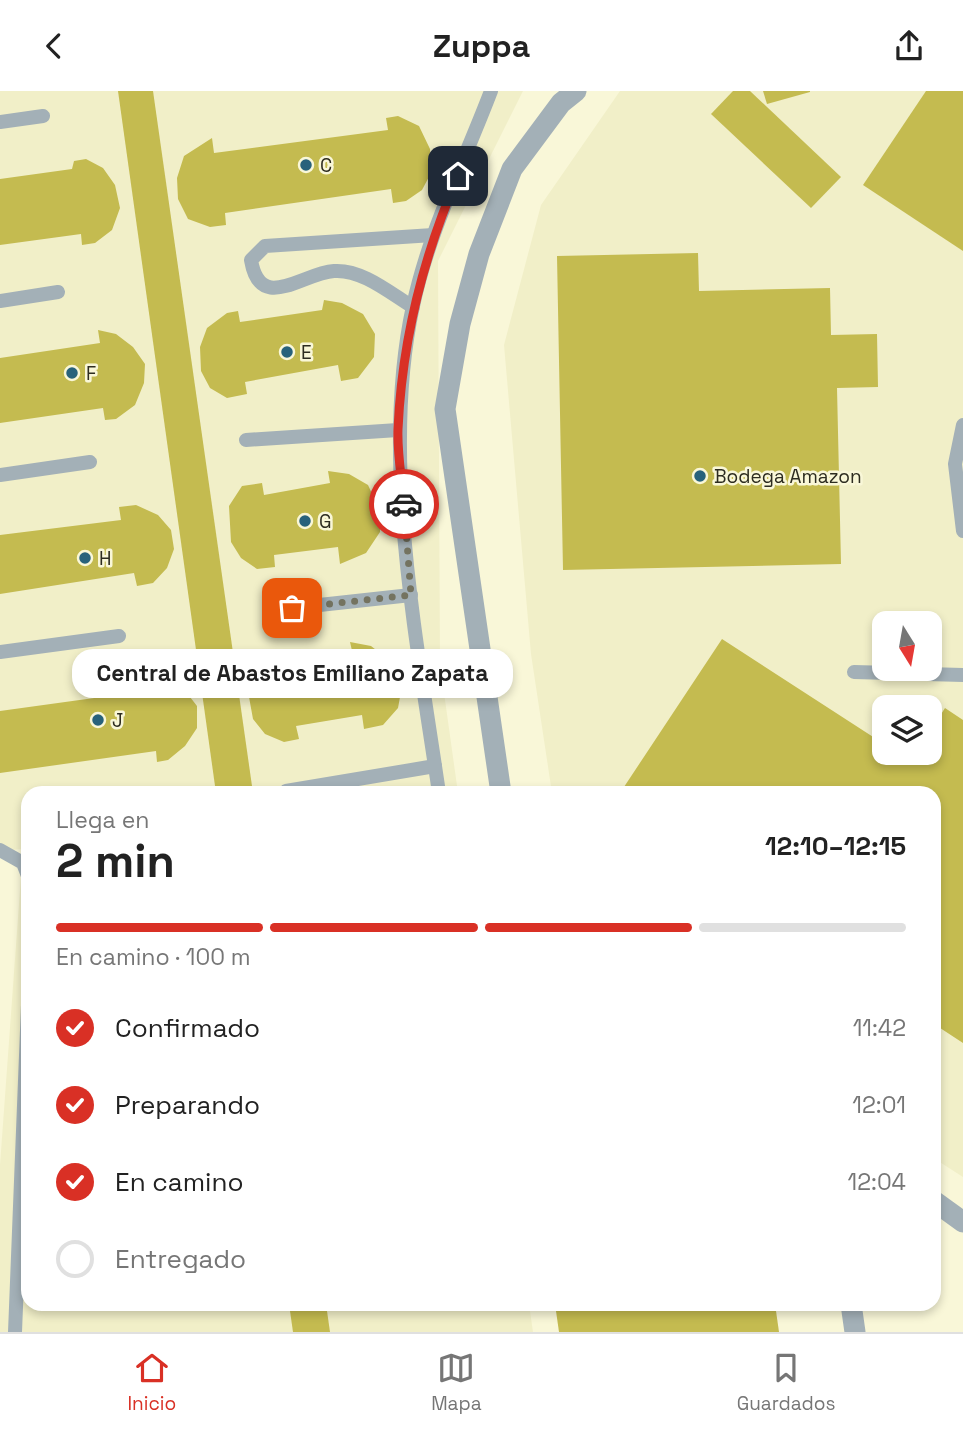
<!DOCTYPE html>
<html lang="es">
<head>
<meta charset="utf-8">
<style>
	body { margin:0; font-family:"Space Grotesk",sans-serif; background:#f2f2f2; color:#222; height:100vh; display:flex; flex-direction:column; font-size:26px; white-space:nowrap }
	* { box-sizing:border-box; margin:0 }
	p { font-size:23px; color:#767676 }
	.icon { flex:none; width:38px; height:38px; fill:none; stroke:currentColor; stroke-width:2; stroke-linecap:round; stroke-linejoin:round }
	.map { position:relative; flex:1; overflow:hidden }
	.panel { position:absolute; left:21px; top:695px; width:920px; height:525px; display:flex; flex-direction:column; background:#fff; border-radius:21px; box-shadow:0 4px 10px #0003 }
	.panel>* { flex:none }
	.needle { width:46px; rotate:169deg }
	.fabs { position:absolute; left:872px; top:520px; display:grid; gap:14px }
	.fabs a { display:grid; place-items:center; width:70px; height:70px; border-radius:14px; background:#fff; box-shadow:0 4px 10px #0003; font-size:35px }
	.pin { position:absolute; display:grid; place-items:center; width:60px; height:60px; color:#fff; margin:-30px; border-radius:14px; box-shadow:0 4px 10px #0006 }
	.courier { position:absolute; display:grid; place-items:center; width:70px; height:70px; margin:-35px; border:5px solid #d93025; border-radius:50%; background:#fff; color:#222; box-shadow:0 2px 9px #0007 }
	.bubble { position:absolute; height:49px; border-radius:21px; background:#fff; box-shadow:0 4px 10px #0003; font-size:23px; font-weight:700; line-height:49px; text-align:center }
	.headline em { font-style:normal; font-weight:700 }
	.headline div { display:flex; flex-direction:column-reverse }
	.headline { display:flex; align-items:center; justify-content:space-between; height:119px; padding:0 35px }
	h1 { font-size:46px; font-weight:700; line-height:52px }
	.bar { display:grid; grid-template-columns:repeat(4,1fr); gap:10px 7px; align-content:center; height:84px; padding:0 35px }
	.bar i { height:9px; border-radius:5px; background:#e0e0e0 }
	.bar .current { background:#d93025 }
	.bar p { grid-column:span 4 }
	ol { padding:0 35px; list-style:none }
	li { display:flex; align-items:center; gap:21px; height:77px }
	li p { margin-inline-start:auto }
	li .icon { padding:7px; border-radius:50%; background:#d93025; color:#fff; stroke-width:4 }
	li:last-child { color:#767676 }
	li i { width:38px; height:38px; border:4px solid #e0e0e0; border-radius:50% }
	header { display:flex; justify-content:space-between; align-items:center; height:91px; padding:0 35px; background:#fff; font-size:32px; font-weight:700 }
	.tabs { display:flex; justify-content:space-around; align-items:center; height:98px; border-top:2px solid #e0e0e0; background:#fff; font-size:19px; color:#767676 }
	.tabs a { display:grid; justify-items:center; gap:4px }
	.tabs .current { color:#d93025 }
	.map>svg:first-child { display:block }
</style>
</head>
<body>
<header><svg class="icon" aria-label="back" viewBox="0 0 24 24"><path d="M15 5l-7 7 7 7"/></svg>Zuppa<svg class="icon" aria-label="share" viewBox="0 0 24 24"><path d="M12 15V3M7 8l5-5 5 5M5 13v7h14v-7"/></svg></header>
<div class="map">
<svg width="963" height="1241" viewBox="0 0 963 1241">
	<rect width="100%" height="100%" fill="#f9f7d8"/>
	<g fill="#f1efc8" fill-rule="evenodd">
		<path d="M0,0H523L438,170L440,573L458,702H28V1213H529L533,1241H0V1074L23,758L0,760Z"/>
		<path d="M620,0H963V1086L935,1068L934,702H552L531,563L504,254L541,114ZM884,532H929V578H884ZM884,616H929V662H884Z"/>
	</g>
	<g fill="#c4bb50">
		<path d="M118,0H153L253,702H216Z"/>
		<path d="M733,0H750L841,86L811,117L711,23Z"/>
		<path d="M763,0H810V1L767,13Z"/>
		<path d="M926,0H963V160L863,94Z"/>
		<path d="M398,25L419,35L430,58L431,82L422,99L406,110L393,112L391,98L225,122L226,134L210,136L188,128L178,108L177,87L184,65L212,47L214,62L388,39L386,27Z"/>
		<path d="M86,68L103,77L115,94L120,117L112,139L95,152L82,154L81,143L0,154V88L72,78L74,70Z"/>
		<path d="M698,162L699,200L830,197L831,244L877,243L878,296L837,297L841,473L563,479L557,165Z"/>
		<path d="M324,209L342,212L363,223L375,243L374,266L358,287L341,290L338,274L245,291L247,303L227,307L210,297L201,280L200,256L207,237L227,222L238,220L240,231L322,219Z"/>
		<path d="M98,239L116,243L133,256L145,273L144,292L135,314L116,328L105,329L103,317L0,332V267L100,252Z"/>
		<path d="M328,380L349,383L368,394L380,420V441L366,462L340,473L338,456L274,464L275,476L257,478L241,467L231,451L229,415L242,395L262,392L264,404L330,392Z"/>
		<path d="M136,414L158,424L171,439L174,458L167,477L153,492L137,495L134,482L0,503V444L121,429L119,416Z"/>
		<path d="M722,548L884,653V662H896L910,671L916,662H929V642L945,617L963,629V952L934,933V702H620Z"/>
		<path d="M350,551L371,555L394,573L402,595L398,617L383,634L364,638L362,624L296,635L299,648L284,651L265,643L253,628L249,606L261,575L274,561L290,558L293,575L353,564Z"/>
		<path d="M164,585L183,597L197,615V637L185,655L168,669L157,671L156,660L0,682V620L152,599L150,587Z"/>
		<path d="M289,1213H326L330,1241H293Z"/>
		<path d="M555,1213H775L779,1241H559Z"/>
	</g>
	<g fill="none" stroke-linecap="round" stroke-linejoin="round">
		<g stroke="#a3b0b7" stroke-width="14">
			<path d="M0,31L43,25"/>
			<path d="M0,210L58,201"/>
			<path d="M413,216C390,202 362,178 334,180C302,182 260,223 251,169L265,155L433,144"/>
			<path d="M963,334L955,373L963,440"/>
			<path d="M246,349L398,339"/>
			<path d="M0,384L90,371"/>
			<path d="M292,517L411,504"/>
			<path d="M0,561L119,545"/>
			<path d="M854,581L963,584"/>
			<path d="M286,700L435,675"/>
			<path d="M439,702C417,550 380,366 413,215C429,140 464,71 491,0"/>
			<path d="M0,759L23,772L28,785"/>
			<path d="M15,1241L28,914"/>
		</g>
		<g stroke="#a3b0b7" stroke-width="21">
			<path d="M501,702L445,318L460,233L479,163L512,78L561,12L576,0"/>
			<path d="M934,1110L963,1131"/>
			<path d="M851,1213L855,1241"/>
		</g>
	</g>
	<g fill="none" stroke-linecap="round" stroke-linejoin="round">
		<path stroke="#747360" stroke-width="7" stroke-dasharray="0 12.6" d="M292,517L411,504L404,413"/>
		<path stroke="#d93025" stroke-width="9" d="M404,413C402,388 397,363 398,338C402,250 423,166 458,85"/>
	</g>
	<g fill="#28627b" stroke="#f9f7d8" stroke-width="2.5">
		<circle cx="306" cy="74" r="7"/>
		<circle cx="287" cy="261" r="7"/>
		<circle cx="72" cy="282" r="7"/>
		<circle cx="700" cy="385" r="7"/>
		<circle cx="305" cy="430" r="7"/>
		<circle cx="85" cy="467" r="7"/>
		<circle cx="98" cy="629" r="7"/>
	</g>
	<g text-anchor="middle" stroke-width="5" stroke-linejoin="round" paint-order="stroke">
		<g font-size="19" fill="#2d2c20" stroke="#f9f7d8" text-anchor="start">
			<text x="320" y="81">C</text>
			<text x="301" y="268">E</text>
			<text x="86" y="289">F</text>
			<text x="714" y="392">Bodega Amazon</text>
			<text x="319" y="437">G</text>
			<text x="99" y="474">H</text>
			<text x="112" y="636">J</text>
		</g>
	</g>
</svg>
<div class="fabs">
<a><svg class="needle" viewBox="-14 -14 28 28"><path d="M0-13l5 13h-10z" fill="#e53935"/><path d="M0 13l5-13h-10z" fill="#767676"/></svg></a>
<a><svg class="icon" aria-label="layers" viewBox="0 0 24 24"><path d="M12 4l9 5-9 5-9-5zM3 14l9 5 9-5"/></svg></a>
</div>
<div class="pin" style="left:292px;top:517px;background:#ea580c"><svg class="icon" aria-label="bag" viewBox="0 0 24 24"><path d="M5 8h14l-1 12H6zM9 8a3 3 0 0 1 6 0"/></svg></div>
<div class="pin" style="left:458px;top:85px;background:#1f2937"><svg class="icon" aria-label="home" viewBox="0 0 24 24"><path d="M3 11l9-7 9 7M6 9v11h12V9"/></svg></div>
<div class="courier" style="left:404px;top:413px"><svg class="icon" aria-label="car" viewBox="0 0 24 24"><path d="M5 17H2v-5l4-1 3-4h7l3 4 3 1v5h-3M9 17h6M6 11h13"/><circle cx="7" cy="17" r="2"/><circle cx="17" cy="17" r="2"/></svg></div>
<div class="bubble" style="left:72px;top:558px;width:441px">Central de Abastos Emiliano Zapata</div>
<section class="panel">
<div class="headline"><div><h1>2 min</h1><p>Llega en</p></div><em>12:10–12:15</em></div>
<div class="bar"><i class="current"></i><i class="current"></i><i class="current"></i><i></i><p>En camino · 100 m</p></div>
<ol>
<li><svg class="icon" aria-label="check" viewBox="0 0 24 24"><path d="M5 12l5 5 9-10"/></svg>Confirmado<p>11:42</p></li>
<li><svg class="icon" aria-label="check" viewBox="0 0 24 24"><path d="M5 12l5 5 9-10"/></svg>Preparando<p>12:01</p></li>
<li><svg class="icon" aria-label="check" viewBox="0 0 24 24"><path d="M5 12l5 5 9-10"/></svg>En camino<p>12:04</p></li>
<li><i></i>Entregado</li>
</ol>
</section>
</div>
<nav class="tabs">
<a class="current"><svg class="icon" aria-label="home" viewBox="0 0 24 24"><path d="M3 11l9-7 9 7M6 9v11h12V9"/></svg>Inicio</a>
<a><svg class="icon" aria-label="map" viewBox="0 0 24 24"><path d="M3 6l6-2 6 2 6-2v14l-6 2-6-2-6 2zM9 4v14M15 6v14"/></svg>Mapa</a>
<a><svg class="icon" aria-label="saved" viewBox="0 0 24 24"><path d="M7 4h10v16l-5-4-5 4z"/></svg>Guardados</a>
</nav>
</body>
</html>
